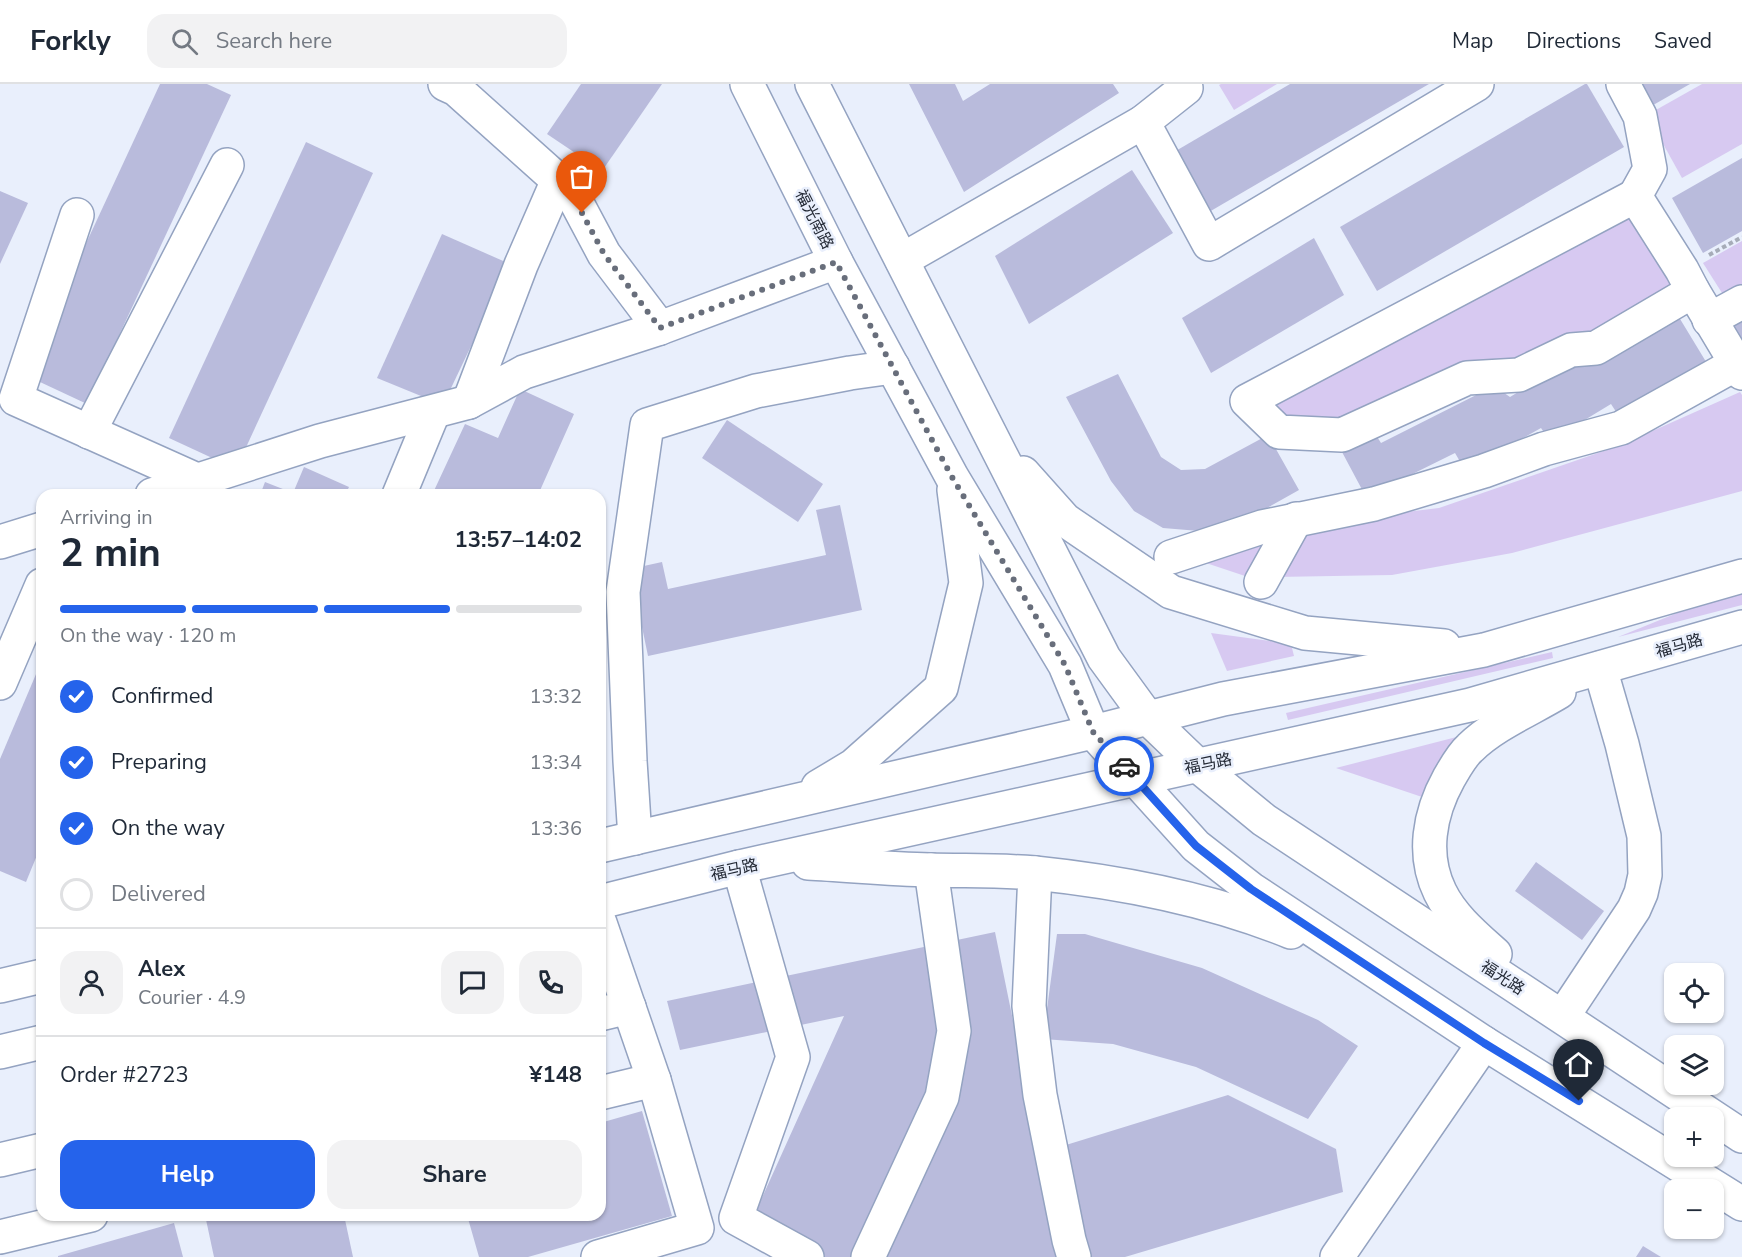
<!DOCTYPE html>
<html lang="en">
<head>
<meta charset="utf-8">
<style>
	body { margin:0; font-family:"Nunito Sans","Noto Sans SC",sans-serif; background:#f2f2f3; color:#1f2937; height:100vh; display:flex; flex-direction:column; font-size:22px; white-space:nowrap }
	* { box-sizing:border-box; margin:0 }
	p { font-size:20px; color:#747a83 }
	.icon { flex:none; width:33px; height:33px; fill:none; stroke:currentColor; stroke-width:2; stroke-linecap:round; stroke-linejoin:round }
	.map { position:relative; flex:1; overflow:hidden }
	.side { position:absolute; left:36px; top:405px; width:570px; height:732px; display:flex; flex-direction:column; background:#fff; border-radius:18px; box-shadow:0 2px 4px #0004 }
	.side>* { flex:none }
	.buttons { position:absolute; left:1664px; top:879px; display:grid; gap:12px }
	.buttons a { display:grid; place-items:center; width:60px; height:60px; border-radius:12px; background:#fff; box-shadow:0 2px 4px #0004; font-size:30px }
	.pin { position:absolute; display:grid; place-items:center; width:51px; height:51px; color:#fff; margin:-62px -26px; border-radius:50% 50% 50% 0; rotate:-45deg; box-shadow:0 0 6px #0007 }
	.pin .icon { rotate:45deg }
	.courier { position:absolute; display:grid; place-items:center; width:60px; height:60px; margin:-30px; border:4px solid #2563eb; border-radius:50%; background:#fff; color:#222; box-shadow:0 2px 8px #0007 }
	.headline em { font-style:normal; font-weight:700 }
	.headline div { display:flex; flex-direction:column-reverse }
	.headline { display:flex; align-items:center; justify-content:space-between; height:102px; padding:0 24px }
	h1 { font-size:39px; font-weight:700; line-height:45px }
	.bar { display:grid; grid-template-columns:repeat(4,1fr); gap:9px 6px; align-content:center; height:72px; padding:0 24px }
	.bar i { height:8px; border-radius:4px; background:#e0e1e3 }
	.bar .current { background:#2563eb }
	.bar p { grid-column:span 4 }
	.line { display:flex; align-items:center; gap:15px; padding:0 24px; border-top:2px solid #e0e1e3 }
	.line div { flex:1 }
	.round { display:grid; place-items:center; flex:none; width:63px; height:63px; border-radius:18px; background:#f2f2f3 }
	ol { padding:0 24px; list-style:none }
	li { display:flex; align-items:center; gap:18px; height:66px }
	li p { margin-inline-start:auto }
	li .icon { padding:6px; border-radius:50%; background:#2563eb; color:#fff; stroke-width:4 }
	li:last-child { color:#747a83 }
	li i { width:33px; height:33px; border:3px solid #e0e1e3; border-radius:50% }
	.cta { display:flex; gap:12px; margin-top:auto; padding:12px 24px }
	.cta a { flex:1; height:69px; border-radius:18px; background:#2563eb; color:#fff; font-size:24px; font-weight:700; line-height:69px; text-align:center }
	.cta a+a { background:#f2f2f3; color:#1f2937 }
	header { display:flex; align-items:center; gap:36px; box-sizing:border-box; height:84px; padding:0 30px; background:#fff; border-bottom:2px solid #e0e1e3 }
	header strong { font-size:28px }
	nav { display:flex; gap:33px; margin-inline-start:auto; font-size:21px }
	.search { width:420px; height:54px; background:#f2f2f3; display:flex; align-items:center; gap:15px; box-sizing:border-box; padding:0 21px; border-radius:18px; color:#747a83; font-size:22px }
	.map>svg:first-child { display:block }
</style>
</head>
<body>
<header>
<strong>Forkly</strong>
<div class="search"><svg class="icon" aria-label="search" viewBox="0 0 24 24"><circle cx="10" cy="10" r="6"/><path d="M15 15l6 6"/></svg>Search here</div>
<nav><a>Map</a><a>Directions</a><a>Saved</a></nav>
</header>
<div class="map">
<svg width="1742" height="1173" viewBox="0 0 1742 1173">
	<rect width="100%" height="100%" fill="#e9effc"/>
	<g fill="#d7c9f1">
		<path d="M1221,0H1277L1234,26L1219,1Z"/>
		<path d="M1702,0H1742V60L1682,94L1647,31Z"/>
		<path d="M1628,124L1675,207L1595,256L1343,346L1287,342L1269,318Z"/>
		<path d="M1742,157V213L1729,220L1703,179Z"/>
		<path d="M1740,308L1742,311V407L1512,469L1392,491L1275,493L1298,441L1439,424L1621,361Z"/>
		<path d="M1276,452L1248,493L1188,473Z"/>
		<path d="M1742,508V521L1618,553L1687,525Z"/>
		<path d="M1211,549L1284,559L1292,564L1294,572L1227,587Z"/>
		<path d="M1552,568L1553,574L1288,636L1286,629Z"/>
		<path d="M1476,648L1425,714L1336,684Z"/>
	</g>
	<g fill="#b9bbdc">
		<path d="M160,0H207L231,11L87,320L25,291Z"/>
		<path d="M581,0H662L602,87L547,50Z"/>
		<path d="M909,0H955L963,17L990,0H1113L1119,9L964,108Z"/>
		<path d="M1290,0H1429L1209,128L1174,68Z"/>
		<path d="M1585,0H1587L1624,63L1377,207L1340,143Z"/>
		<path d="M1633,0H1690L1648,24Z"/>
		<path d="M306,58L373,89L236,385L169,354Z"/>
		<path d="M1742,74V147L1703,169L1672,114Z"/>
		<path d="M1132,86L1173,149L1029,240L995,172Z"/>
		<path d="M0,107L28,119L0,180Z"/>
		<path d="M442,150L510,180L443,321L377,294Z"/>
		<path d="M1314,154L1344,211L1211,289L1182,234Z"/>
		<path d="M1674,225L1711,286L1624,340L1611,320L1550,357L1541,344L1465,386L1455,369L1366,413L1342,368L1374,348L1381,359L1494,302L1510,313L1586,267Z"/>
		<path d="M1742,226V259L1727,234Z"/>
		<path d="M1118,290L1161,373L1181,386L1205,385L1268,351L1299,406L1233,443L1199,447L1163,444L1134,427L1111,397L1066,313Z"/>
		<path d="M520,305L574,330L538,411H432L465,340L498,354Z"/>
		<path d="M727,336L823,400L798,438L702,374Z"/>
		<path d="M304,383L349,403L345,411H260L265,398L293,409Z"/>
		<path d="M840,421L862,526L648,572L630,485L662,478L668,505L826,471L816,426Z"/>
		<path d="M42,576V759L26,798L0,787V675Z"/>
		<path d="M1536,778L1604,827L1582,856L1515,807Z"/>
		<path d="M995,848L1061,1173H825L751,1138L844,932L680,966L667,917Z"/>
		<path d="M1057,850H1085L1202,884L1318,936L1358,962L1308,1035L1196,983L1113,960L1043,955Z"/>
		<path d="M1228,1011L1336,1065L1343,1108L1125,1173H1088L1053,1065Z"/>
		<path d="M642,1027L672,1132L528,1173H479L467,1131H600V1039Z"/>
		<path d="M205,1131H344L353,1173H214Z"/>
		<path d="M174,1139L183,1173H58V1172Z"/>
		<path d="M1643,1162L1661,1173H1636Z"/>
	</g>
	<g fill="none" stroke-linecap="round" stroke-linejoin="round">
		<g stroke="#94a3c1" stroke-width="36">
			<g id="minor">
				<path d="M445,0L456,5L571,108L604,170L660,244"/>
				<path d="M1623,0L1640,32L1650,85L1635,112L1682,186L1693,207L1742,289"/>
				<path d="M1143,38L1209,160L1477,0"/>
				<path d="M1635,112L1247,317L1279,348L1342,351L1467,294L1519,291L1571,266L1596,264L1693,207"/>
				<path d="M77,131L16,315L199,397"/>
				<path d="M902,176L1143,38L1186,4"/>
				<path d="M1709,236L1742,218"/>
				<path d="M469,318L521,181L558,96"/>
				<path d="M89,348L227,81"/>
				<path d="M152,411L320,357L469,318L524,288L660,244L836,178"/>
				<path d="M399,411L433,329"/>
				<path d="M0,458L42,445"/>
				<path d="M1171,473L1262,443L1374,420L1484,387L1544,365L1621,344L1736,280"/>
				<path d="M1261,498L1296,435"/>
				<path d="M0,599L42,501"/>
				<path d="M635,754L630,677L623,508L647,341L756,307L850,289L893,283"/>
				<path d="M739,783L793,973L736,1134L807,1173"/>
				<path d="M1035,789L1029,922L1040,1011L1069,1156L1074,1173"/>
				<path d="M600,930L629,923"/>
				<path d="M1563,932L1634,825L1641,809L1645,791L1644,752L1622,660L1600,584"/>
				<path d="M600,1009L654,996"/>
				<path d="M0,1076L42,1066"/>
				<path d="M0,1153L91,1131"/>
				<path d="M598,1173L697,1144L654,996L600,839"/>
				<path d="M868,1173L942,1013L954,947L931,786"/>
				<path d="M1337,1173L1484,959"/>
			</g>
		</g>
		<g stroke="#94a3c1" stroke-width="36">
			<g id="major">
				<path d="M747,0L836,178L952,393L1065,581L1093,648L1196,762L1251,805L1484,959L1742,1120"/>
				<path d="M812,0L1104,574L1147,633L1197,681L1264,736L1742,1052"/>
				<path d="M1023,389L1065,436L1171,508L1305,549L1444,562"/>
				<path d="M818,703L853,682L941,604L966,499L954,406"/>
				<path d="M600,762L1093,648L1223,615L1484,566L1742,492"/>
				<path d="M808,779C848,781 889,785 930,786C965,787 1000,786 1035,789C1122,798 1210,815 1291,848"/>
				<path d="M600,818L739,783L1470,621L1742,543"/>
				<path d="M1495,870C1475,852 1452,833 1440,808C1422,771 1429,730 1449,694C1455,684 1461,672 1470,664C1493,641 1531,625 1559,608"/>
				<path d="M0,902L42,892"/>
				<path d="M0,968L42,958"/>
			</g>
		</g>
		<path stroke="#a6acb8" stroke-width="4" stroke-dasharray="4.5 3" stroke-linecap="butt" d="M1709,171L1742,153"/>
		<use href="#minor" stroke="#fff" stroke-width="33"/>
		<use href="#major" stroke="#fff" stroke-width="33"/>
	</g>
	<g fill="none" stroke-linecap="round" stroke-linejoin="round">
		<path stroke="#686e7b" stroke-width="6" stroke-dasharray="0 10.8" d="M582,129L604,170L660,244L836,178L952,393L1065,581L1093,648L1124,682"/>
		<path stroke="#2563eb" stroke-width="8" d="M1124,682L1196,762L1251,805L1484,959L1579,1017"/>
	</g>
	<g text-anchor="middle" stroke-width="5" stroke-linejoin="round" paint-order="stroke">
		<g font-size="16" fill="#232935" stroke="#e9effc">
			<text transform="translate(815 135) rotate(63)" y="6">福光南路</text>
			<text transform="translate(1679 561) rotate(-16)" y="6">福马路</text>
			<text transform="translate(1208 679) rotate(-12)" y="6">福马路</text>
			<text transform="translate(734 785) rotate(-13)" y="6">福马路</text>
			<text transform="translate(1503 893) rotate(33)" y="6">福光路</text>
		</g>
	</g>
</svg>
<div class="buttons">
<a><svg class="icon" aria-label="locate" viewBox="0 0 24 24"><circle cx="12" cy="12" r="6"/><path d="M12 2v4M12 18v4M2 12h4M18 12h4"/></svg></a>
<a><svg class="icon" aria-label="layers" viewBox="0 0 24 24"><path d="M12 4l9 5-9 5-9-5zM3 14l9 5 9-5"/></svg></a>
<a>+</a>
<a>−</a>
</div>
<div class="pin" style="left:582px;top:129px;background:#ea580c"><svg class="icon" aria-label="bag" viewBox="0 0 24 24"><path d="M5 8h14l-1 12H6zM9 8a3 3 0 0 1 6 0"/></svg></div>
<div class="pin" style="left:1579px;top:1017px;background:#1f2937"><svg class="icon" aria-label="home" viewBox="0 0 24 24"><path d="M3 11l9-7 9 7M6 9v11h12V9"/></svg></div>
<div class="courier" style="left:1124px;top:682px"><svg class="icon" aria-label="car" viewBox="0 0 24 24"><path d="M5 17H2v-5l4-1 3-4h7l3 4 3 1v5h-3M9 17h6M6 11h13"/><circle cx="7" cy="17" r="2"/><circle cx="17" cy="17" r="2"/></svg></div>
<section class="side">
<div class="headline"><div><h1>2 min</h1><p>Arriving in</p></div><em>13:57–14:02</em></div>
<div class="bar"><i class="current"></i><i class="current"></i><i class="current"></i><i></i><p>On the way · 120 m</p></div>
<ol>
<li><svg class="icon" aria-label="check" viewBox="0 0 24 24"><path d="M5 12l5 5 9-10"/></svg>Confirmed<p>13:32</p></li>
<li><svg class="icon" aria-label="check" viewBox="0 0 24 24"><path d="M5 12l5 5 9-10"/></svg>Preparing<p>13:34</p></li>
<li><svg class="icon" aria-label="check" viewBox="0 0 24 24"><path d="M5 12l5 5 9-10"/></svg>On the way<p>13:36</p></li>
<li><i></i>Delivered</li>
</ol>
<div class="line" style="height:108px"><a class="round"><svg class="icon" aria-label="person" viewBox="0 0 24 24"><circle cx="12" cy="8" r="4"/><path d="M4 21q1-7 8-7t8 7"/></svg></a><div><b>Alex</b><p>Courier · 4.9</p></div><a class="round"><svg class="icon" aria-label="chat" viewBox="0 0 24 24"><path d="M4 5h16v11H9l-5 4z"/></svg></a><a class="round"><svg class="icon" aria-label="phone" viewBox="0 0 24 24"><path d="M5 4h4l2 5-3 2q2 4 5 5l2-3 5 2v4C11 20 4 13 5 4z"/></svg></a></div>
<div class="line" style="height:78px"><div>Order #2723</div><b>¥148</b></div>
<div class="cta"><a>Help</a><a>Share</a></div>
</section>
</div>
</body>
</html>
